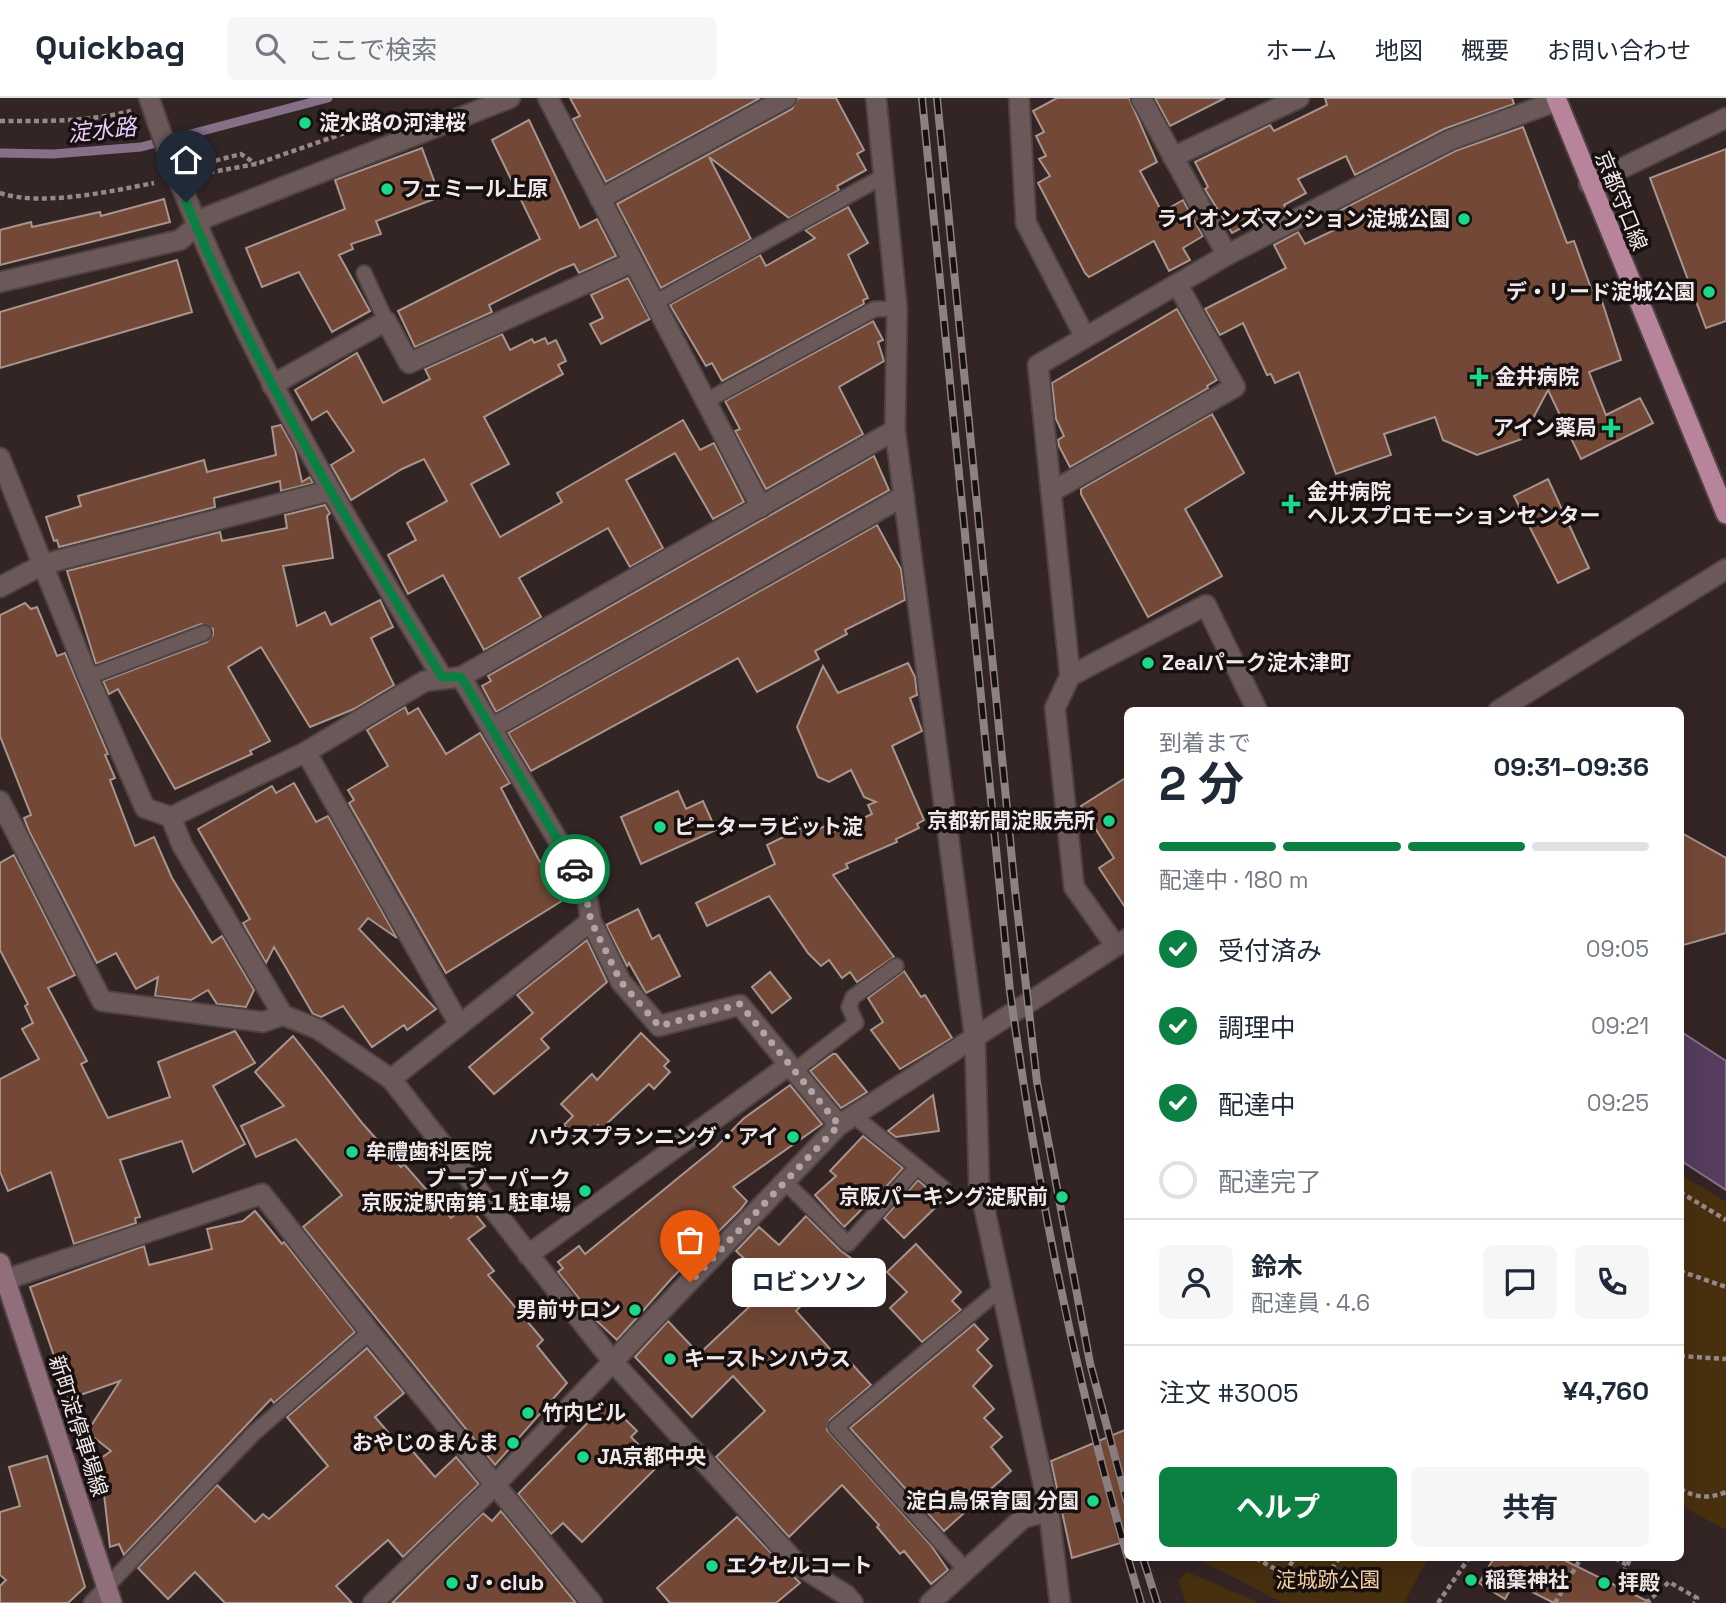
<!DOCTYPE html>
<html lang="ja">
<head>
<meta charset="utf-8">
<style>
	body { margin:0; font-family:"Space Grotesk","Noto Sans JP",sans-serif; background:#f6f6f7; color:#1f2937; height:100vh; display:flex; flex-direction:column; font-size:26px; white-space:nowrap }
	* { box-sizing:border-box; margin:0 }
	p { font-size:23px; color:#747a83 }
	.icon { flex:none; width:38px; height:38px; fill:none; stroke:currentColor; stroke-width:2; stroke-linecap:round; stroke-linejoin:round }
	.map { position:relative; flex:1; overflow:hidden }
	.panel { position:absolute; left:1124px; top:609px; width:560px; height:854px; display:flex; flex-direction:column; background:#fff; border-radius:10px; box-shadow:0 7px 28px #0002 }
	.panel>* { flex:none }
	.pin { position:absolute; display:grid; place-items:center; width:60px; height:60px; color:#fff; margin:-72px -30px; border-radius:50% 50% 50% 0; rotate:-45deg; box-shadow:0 0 7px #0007 }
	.pin .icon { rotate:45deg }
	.courier { position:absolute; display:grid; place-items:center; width:70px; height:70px; margin:-35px; border:5px solid #0b8043; border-radius:50%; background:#fff; color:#222; box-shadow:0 2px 9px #0007 }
	.bubble { position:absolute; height:49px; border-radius:10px; background:#fff; box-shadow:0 7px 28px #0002; font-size:23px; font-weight:700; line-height:49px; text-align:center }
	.overview em { font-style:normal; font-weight:700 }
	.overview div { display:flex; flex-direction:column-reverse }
	.overview { display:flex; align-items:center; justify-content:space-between; height:119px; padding:0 35px }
	h1 { font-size:46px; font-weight:700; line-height:52px }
	.bar { display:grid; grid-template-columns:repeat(4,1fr); gap:10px 7px; align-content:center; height:84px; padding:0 35px }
	.bar i { height:9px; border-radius:5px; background:#e0e1e3 }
	.bar .selected { background:#0b8043 }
	.bar p { grid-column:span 4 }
	.line { display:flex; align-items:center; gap:18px; padding:0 35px; border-top:2px solid #e0e1e3 }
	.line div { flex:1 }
	.round { display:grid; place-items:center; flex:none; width:74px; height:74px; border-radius:10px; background:#f6f6f7 }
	ol { padding:0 35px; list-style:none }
	li { display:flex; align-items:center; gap:21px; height:77px }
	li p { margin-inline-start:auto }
	li .icon { padding:7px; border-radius:50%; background:#0b8043; color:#fff; stroke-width:4 }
	li:last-child { color:#747a83 }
	li i { width:38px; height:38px; border:4px solid #e0e1e3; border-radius:50% }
	.cta { display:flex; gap:14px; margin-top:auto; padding:14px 35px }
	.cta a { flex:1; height:80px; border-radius:10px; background:#0b8043; color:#fff; font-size:28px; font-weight:700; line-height:80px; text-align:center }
	.cta a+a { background:#f6f6f7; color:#1f2937 }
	header { display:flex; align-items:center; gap:42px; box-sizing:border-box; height:98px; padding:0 35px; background:#fff; border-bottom:2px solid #e0e1e3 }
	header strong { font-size:33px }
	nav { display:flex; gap:38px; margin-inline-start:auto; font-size:24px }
	.search { width:490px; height:63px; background:#f6f6f7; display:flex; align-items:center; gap:18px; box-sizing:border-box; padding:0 24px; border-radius:10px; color:#747a83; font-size:26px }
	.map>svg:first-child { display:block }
</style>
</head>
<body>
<header>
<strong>Quickbag</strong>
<div class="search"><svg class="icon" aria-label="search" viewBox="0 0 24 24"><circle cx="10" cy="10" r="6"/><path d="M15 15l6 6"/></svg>ここで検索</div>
<nav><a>ホーム</a><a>地図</a><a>概要</a><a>お問い合わせ</a></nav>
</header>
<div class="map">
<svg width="1726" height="1505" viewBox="0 0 1726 1505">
	<rect width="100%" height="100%" fill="#342525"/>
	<g fill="#48300f">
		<path d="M1680,1076L1726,1104V1432L1680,1407Z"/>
		<path d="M1196,1460H1428L1404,1505H1283Z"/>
		<path d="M1187,1474L1259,1505H1186L1179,1482Z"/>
	</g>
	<path fill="#563c5e" stroke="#857088" stroke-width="2" d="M1680,933L1726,963V1092L1680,1062Z"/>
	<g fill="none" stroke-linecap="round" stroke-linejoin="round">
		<path stroke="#857088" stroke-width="9" d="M0,55L53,56L141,49L328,0"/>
	</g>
	<g fill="#734836" stroke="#a7958e" stroke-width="2">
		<path d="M570,0H760L606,84L573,21L580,18Z"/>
		<path d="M798,0H836L864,52L857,56L866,72L837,88L839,92L789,120L709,59L751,141L661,190L617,106L792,11Z"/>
		<path d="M1057,0H1129L1157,64L1140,73L1162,114L1183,102L1203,138L1183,150L1190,162L1169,173L1154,143L1089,179L1085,175L1038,85L1050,78L1039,61L1046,58L1036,38L1044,34L1033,13Z"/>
		<path d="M1155,0H1225L1170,28Z"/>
		<path d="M1325,0H1512L1514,6L1444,31L1355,77L1346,58L1298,81L1306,95L1284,107L1287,112L1263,125L1260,120L1232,135L1205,91L1208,89L1195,64L1270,27L1274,33L1327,7Z"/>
		<path d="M529,22L580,130L597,121L616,158L579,175L574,166L559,172L489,207L492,214L415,249L398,213L540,141L492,42Z"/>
		<path d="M1523,29L1567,145L1574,143L1592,193L1598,191L1621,262L1589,274L1606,317L1640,300L1653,325L1581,361L1548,292L1522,341L1477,357L1443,342L1435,319L1384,336L1391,357L1336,376L1299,274L1275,285L1271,276L1267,277L1243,225L1220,237L1205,211L1286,170L1274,147L1298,134L1305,146L1345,127L1339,113L1455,53Z"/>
		<path d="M422,50L440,99L376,123L381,136L351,146L353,151L339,157L370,213L332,234L299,174L262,189L246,150L345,111L335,82Z"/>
		<path d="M1726,51V223L1706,230L1650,80Z"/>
		<path d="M164,101L170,124L0,167V132L31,124L32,129L100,114L101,118Z"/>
		<path d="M848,109L868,145L848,157L868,200L863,202L864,206L722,283L712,265L706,268L670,207L760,157L766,168L815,140L805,132Z"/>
		<path d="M177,162L192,214L0,270V214Z"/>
		<path d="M628,180L650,221L601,246L590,226L603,220L591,197Z"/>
		<path d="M1177,211L1217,282L1207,288L1208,290L1070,369L1059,348L1058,342L1064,338L1056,321L1052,285Z"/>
		<path d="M873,223L883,242L878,244L884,263L839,289L863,336L766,391L735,333L740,331L725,303Z"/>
		<path d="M502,236L510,252L532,241L534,245L545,240L548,246L556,242L566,263L558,267L563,276L484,319L509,366L471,386L500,439L562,404L557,395L683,322L700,352L714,345L744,404L713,421L675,355L626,382L663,450L630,469L608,430L519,480L541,519L484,552L443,477L408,496L388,457L416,442L407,425L447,403L424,361L402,371L351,402L331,367L354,353L327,313L312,322L295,292L357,255L383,305L430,281L425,271Z"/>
		<path d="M1212,316L1244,375L1185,411L1222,478L1148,519L1081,396V391Z"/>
		<path d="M281,327L295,352L302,384L310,379L313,385L281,393L280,383L214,400L215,409L59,449L57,442L54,443L46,419L81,408L78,398L204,362L207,374L276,357L272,329Z"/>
		<path d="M874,358L889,392L496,614L482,588L491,583L488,578Z"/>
		<path d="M1548,381L1589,470L1558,485L1514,398Z"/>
		<path d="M325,407L330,415L327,418L333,460L283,468L297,528L325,514L331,527L380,502L393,529L371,540L394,587L354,611L310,629L261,549L228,569L270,643L250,653L252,656L175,691L118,591L109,596L103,583L207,544L213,537V531L201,526L96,566L67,473L220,434L222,443L287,430L285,417Z"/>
		<path d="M877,427L901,471L905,502L845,532L847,536L815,553L819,561L757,594L738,560L531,673L508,635Z"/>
		<path d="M25,505L31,511L37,509L57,558L65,555L108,656L105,657L115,680L110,682L135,748L154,739L172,780L212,845L222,838L254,892L246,909L217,906L208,892L191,902L155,898L158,879L136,891L116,855L97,865L30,735L24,720L31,717L0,638V517Z"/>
		<path d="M908,565L915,579L917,597L910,600L922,633L892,648L924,722L917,726L919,730L896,741L897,744L846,766L848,770L833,777L894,859L857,884L850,874L842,880L829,862L821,868L808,855L769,798L707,828L696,805L775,766L767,747L810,726L813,734L827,727L831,735L872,716L868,707L876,704L864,699L851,672L829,684L818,679L797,629L823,568L838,595Z"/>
		<path d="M405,609L408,616L418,610L446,656L480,635L510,685L501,690L540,764L550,757L573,796L446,875L349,705L354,702L348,692L388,668L367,632Z"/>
		<path d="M1127,679V812L1099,770L1114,760L1081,708Z"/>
		<path d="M294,685L316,724L328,718L397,840L368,820L359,831L436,911L407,932L404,927L372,949L343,908L321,919L313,916L274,849L266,865L243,825L250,821L198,731L272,688L276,695Z"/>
		<path d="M678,693L686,711L703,703L716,732L641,766L621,719Z"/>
		<path d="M1680,734L1726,760V835L1680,848Z"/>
		<path d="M14,757L75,877L48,890L87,963L81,966L108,1020L170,999L158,964L235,933L255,965L213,988L245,1046L193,1074L182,1043L120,1062L140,1119L135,1120L136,1125L74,1146L51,1074L8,1093L0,1074V981L39,961L22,931L33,925L25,908L28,906L0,852V765Z"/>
		<path d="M638,811L652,841L659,837L680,878L646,895L629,865L627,868L606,827Z"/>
		<path d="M587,842L607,884L541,941L549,950L494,996L469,969L533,915L517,897Z"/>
		<path d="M904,873L921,899L925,897L952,940L900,971L871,932L883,924L868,900Z"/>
		<path d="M770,874L791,900L772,915L752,889Z"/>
		<path d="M641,935L669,963L664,968L670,974L654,991L649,986L601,1031L598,1027L580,1044L564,1027L573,1018L561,1006L592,976L597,982Z"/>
		<path d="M293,938L363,1026L401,1069L404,1066L451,1120L468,1107L485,1128L468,1141L494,1173L488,1177L543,1242L537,1248L567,1285L495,1367L303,1129L342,1097L296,1041L256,1059L241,1028L284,1008L255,974Z"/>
		<path d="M833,956H836L867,994L841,1010L810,973Z"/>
		<path d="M790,987L822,1026L733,1089L747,1103L740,1112L672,1180L617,1242L597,1223L558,1174L563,1170L558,1164L579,1148L585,1156L716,1049L743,1021Z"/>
		<path d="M933,997L939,1033L896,1039L888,1033Z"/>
		<path d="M863,1038L903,1070L871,1106L869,1104L844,1129L815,1097L836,1078L830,1073Z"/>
		<path d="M918,1082L942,1103L904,1140L884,1120Z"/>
		<path d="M255,1113L282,1146L284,1144L355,1234L274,1305L271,1301L124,1457L119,1446L110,1449L102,1378L93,1366L111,1353L87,1334L120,1283L69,1301L30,1189L144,1148L149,1167L212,1151L207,1131L243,1123Z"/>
		<path d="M806,1118L841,1153L862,1168L838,1194L825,1182L796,1213L838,1260L843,1256L871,1287L830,1322L827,1332L930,1446L948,1472L931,1486L904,1453L900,1456L877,1429L879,1427L842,1387L789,1439L716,1359L765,1313L733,1278L692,1319L635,1259L668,1223L699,1256L750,1208L742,1201L763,1178L736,1153L759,1129L779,1147Z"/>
		<path d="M916,1146L961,1194L952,1203L961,1212L922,1244L890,1210L907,1194L887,1174Z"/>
		<path d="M974,1226L988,1241L977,1252L992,1268L973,1288L994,1311L984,1320L1002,1339L991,1349L1011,1373L944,1433L850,1330Z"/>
		<path d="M367,1250L404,1295L375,1319L404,1353L409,1349L435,1379L456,1359L479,1386L403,1459L388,1442L336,1488L352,1505H225L195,1474L168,1501L138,1470L217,1387L255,1424L263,1416L269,1421L328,1368L287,1319Z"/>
		<path d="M608,1304L637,1333L631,1339L659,1367L582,1444L563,1425L551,1436L518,1396Z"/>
		<path d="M1127,1331V1443L1072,1460L1051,1363Z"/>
		<path d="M47,1358L85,1489L68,1505H0V1488L6,1482L0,1477V1414L20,1408L9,1369Z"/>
		<path d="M501,1413L576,1505H392L483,1415L492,1423Z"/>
		<path d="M737,1419L800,1485L776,1505H670L657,1490Z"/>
		<path d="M1494,1460H1560L1651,1505H1554L1514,1485L1505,1501L1479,1485Z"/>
	</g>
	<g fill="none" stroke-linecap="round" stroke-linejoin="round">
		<g stroke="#4f4243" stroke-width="18">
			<g id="service">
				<path d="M364,175L386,223"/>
				<path d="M654,205L884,78"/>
				<path d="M706,303L875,211H897"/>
				<path d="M88,579L204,535"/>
				<path d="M794,973L856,925L849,909L853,899L896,868"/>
				<path d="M854,1018L943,1090"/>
				<path d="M785,1084L848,1146L917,1069"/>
				<path d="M966,1472L836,1329L1003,1189"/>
				<path d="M91,1505L254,1335L370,1234"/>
			</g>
		</g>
		<g stroke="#4f4243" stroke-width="23">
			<g id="minor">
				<path d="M149,0C218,207 329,394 442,579"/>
				<path d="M548,0L761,409"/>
				<path d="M876,0L897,211L895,332L975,942L979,1085L1049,1413L1060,1505"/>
				<path d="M1019,0L1026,125L1085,239"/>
				<path d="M1141,0L1227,157"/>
				<path d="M1173,59L1299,0"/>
				<path d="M1589,86L1726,20"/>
				<path d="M600,101L786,0"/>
				<path d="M0,184L180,142L207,119L510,0"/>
				<path d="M272,287L386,223L409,265L633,164"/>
				<path d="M0,360L88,579L145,710L171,719L306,654L425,583L461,579L895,332"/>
				<path d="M1051,394L1235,289L1177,186"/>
				<path d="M0,489L44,466L329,393"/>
				<path d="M1070,578L1055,610L1074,789L1116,848"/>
				<path d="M461,579L585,788L591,823L621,884L659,928L740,907L839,1027"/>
				<path d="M1257,612L1206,507L1070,578L1038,267L1227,157L1450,42L1557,3"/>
				<path d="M1499,612L1726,471"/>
				<path d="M492,630L904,398"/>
				<path d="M306,654L459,926"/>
				<path d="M0,703L102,903L263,924L283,917"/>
				<path d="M171,719L182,747L283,917L318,931L391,981L614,1265L798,1467L846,1497L853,1505"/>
				<path d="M391,981L591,823"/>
				<path d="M528,1157L789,967"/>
				<path d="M7,1181L262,1096L370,1234L592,1505"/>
				<path d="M373,1505L494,1388L839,1027L1127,841"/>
				<path d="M930,1505L1023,1420L1049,1413"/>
			</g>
		</g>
		<g stroke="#4f4243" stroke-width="23">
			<path id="secondary" d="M0,1165L112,1505"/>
		</g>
		<g stroke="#4f4243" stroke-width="23">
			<path id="primary" d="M1556,0L1726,416"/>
		</g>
		<g stroke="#968989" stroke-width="4.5" stroke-dasharray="5 3.5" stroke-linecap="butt">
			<path d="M0,23C44,23 88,24 131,13"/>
			<path d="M199,67L241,56L256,66"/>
			<path d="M201,76L256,66L376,24"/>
			<path d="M0,95C41,109 112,93 154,85"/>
			<path d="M1680,1094L1726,1122"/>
			<path d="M1680,1173L1726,1189"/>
			<path d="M1680,1258L1726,1261"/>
			<path d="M1680,1391C1697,1400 1708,1401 1726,1394"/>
			<path d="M1256,1460L1284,1476L1295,1460"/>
			<path d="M1615,1460L1627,1467"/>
			<path d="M1332,1471L1339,1460"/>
			<path d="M1619,1482L1631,1460"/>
			<path d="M1438,1505L1469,1460"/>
			<path d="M1555,1505L1581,1460"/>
			<path d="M1646,1505L1669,1484L1697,1500L1694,1505"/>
		</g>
		<use href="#service" stroke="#6b595a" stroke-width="14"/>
		<use href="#minor" stroke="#6b595a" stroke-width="19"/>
		<use href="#secondary" stroke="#916e7b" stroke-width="19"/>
		<use href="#primary" stroke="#b7849c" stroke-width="19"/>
		<g stroke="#8f8182" stroke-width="8">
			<g id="rail">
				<path d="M922,0L1010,893C1036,1084 1073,1272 1127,1457"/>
				<path d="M937,0L1015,792L1037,984L1090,1265L1127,1404"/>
				<path d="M1128,1460L1141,1505"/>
				<path d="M1143,1460L1157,1505"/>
			</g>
		</g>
		<use href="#rail" stroke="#171010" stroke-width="5" stroke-dasharray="16" stroke-linecap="butt"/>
	</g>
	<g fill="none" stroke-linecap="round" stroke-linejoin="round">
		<path stroke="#b0a4a4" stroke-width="7" stroke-dasharray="0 12.6" d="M575,771L584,788L591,823L621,884L659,928L740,906L839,1027L690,1184"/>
		<path stroke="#0b8043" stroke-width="9" d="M186,104C255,271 348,426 442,579H461L575,771"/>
	</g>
	<g fill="#1bd988" stroke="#171010" stroke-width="2.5">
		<circle cx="305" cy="25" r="7"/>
		<circle cx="387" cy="91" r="7"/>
		<circle cx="1464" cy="121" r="7"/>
		<circle cx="1709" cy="194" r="7"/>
		<path d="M1475.5 268.5h7v7h7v7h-7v7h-7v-7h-7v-7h7z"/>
		<path d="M1607.5 319.5h7v7h7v7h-7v7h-7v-7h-7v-7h7z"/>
		<path d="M1287.5 395.5h7v7h7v7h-7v7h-7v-7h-7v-7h7z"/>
		<circle cx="1148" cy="565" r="7"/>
		<circle cx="1109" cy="723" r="7"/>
		<circle cx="660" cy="729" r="7"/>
		<circle cx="793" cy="1039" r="7"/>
		<circle cx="352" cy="1054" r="7"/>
		<circle cx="585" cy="1093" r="7"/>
		<circle cx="1062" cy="1099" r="7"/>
		<circle cx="635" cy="1212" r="7"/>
		<circle cx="670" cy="1261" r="7"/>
		<circle cx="528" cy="1315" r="7"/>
		<circle cx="513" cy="1345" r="7"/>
		<circle cx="583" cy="1359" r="7"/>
		<circle cx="1093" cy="1403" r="7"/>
		<circle cx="712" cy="1468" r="7"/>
		<circle cx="1471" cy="1482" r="7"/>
		<circle cx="452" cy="1485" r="7"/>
		<circle cx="1604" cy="1485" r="7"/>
	</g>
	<g text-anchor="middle" stroke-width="7" stroke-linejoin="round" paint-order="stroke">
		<g font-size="21" font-weight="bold" fill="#f3e8e9" stroke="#171010" text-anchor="start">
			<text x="319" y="32">淀水路の河津桜</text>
			<text x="401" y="98">フェミール上原</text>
			<text x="1450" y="128" text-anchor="end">ライオンズマンション淀城公園</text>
			<text x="1695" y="201" text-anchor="end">デ・リード淀城公園</text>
			<text x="1495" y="286">金井病院</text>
			<text x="1597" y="337" text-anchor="end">アイン薬局</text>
			<text x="1307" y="401">金井病院<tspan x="1307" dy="24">ヘルスプロモーションセンター</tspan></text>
			<text x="1162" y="572">Zealパーク淀木津町</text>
			<text x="1095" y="730" text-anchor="end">京都新聞淀販売所</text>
			<text x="674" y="736">ピーターラビット淀</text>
			<text x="779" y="1046" text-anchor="end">ハウスプランニング・アイ</text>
			<text x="366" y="1061">牟禮歯科医院</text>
			<text x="571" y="1088" text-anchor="end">ブーブーパーク<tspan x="571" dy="24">京阪淀駅南第１駐車場</tspan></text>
			<text x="1048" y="1106" text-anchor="end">京阪パーキング淀駅前</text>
			<text x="621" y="1219" text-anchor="end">男前サロン</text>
			<text x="684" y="1268">キーストンハウス</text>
			<text x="542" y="1322">竹内ビル</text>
			<text x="499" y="1352" text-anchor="end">おやじのまんま</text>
			<text x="597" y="1366">JA京都中央</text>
			<text x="1079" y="1410" text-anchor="end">淀白鳥保育園 分園</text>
			<text x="726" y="1475">エクセルコート</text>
			<text x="1485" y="1489">稲葉神社</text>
			<text x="466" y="1492">J・club</text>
			<text x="1618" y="1492">拝殿</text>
		</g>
		<g font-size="21" fill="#f3e8e9" stroke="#171010">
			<text transform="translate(1621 103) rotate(68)" y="7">京都守口線</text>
			<text transform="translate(78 1328) rotate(72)" y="7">新町淀停車場線</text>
		</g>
		<g font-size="21" fill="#f9d1a1" stroke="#171010">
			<text x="1328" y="1489">淀城跡公園</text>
		</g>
		<g font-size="23" font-style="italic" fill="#edc8f9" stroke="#171010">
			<text transform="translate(102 32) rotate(-6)" y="8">淀水路</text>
		</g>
	</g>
</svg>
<div class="pin" style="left:690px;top:1184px;background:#ea580c"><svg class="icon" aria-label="bag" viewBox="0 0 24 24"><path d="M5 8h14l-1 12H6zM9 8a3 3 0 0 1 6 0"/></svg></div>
<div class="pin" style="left:186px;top:104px;background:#1f2937"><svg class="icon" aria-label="home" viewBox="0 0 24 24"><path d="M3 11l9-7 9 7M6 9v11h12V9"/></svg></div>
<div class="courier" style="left:575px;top:771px"><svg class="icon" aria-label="car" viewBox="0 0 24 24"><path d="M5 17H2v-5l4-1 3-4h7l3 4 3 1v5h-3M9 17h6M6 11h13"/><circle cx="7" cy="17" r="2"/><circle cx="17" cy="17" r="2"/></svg></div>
<div class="bubble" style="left:732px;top:1160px;width:154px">ロビンソン</div>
<section class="panel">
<div class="overview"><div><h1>2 分</h1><p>到着まで</p></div><em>09:31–09:36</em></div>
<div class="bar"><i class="selected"></i><i class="selected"></i><i class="selected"></i><i></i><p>配達中 · 180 m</p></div>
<ol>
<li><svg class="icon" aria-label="check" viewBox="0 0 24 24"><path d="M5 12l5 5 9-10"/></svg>受付済み<p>09:05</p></li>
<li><svg class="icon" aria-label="check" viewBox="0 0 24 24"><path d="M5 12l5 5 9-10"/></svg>調理中<p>09:21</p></li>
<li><svg class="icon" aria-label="check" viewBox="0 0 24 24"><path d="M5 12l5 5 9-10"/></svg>配達中<p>09:25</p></li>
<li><i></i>配達完了</li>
</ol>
<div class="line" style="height:126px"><a class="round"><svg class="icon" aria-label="person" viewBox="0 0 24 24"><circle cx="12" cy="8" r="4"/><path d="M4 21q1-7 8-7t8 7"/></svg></a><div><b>鈴木</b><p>配達員 · 4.6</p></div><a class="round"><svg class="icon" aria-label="chat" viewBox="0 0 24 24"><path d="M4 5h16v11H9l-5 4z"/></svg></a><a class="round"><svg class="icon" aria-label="phone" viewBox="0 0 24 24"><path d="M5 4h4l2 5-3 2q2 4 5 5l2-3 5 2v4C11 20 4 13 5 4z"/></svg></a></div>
<div class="line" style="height:91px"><div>注文 #3005</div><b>¥4,760</b></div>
<div class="cta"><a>ヘルプ</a><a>共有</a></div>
</section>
</div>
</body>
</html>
